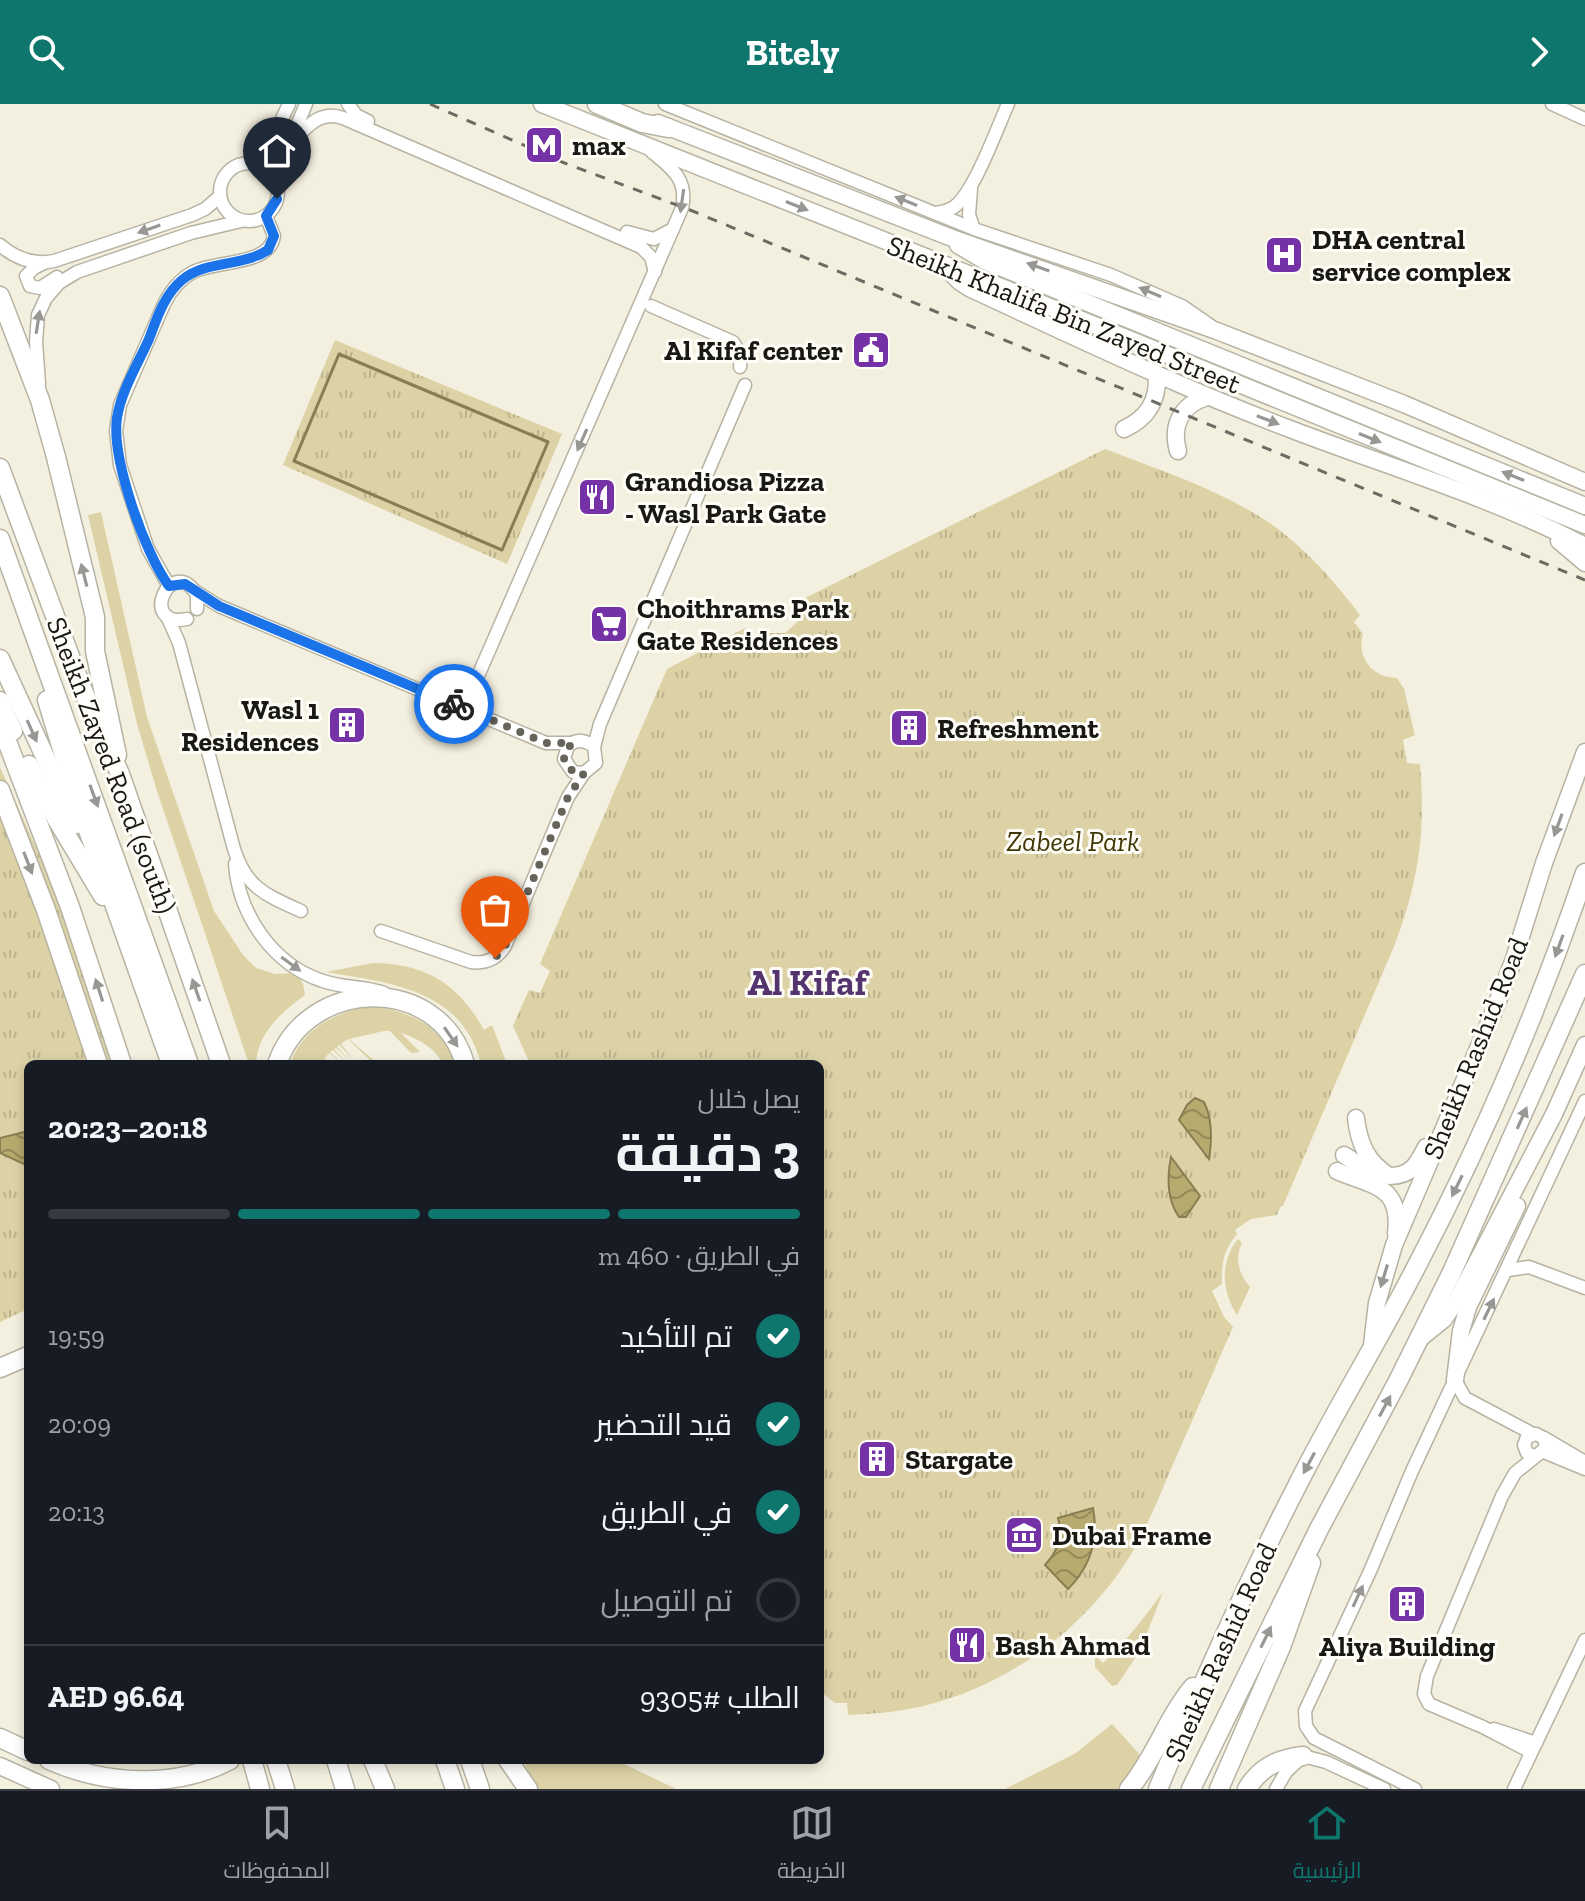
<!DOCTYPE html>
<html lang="ar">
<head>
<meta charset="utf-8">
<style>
	body { margin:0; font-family:"Zilla Slab",Cairo,serif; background:#242831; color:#f1f3f6; direction:rtl; height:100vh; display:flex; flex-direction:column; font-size:30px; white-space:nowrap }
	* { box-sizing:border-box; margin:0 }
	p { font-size:26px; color:#9ea1a6 }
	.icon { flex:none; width:44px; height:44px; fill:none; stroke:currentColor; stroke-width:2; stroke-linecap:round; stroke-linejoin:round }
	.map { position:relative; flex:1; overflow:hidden; direction:ltr }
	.side { position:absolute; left:24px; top:956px; width:800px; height:704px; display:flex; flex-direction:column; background:#171b24; border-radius:12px; box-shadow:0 4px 12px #0003; direction:rtl }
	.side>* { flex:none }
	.pin { position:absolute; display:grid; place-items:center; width:68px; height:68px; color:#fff; margin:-82px -34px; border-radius:50% 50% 50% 0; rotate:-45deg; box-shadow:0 0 8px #0007 }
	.pin .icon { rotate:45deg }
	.courier { position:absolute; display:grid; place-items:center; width:80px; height:80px; margin:-40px; border:6px solid #1a73e8; border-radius:50%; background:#fff; color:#222; box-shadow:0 2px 10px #0007 }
	.headline em { font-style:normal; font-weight:700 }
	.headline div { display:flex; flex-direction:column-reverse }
	.headline { display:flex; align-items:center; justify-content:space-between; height:136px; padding:0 24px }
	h1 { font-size:52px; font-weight:700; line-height:60px }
	.bar { display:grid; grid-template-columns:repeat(4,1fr); gap:12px 8px; align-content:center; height:96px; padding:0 24px }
	.bar i { height:10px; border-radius:6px; background:#363941 }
	.bar .current { background:#0f766e }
	.bar p { grid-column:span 4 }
	.line { display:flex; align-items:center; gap:20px; padding:0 24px; border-top:2px solid #363941 }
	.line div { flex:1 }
	ol { padding:0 24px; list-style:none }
	li { display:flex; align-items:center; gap:24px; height:88px }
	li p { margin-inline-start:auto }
	li .icon { padding:8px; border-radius:50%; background:#0f766e; color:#fff; stroke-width:4 }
	li:last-child { color:#9ea1a6 }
	li i { width:44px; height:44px; border:4px solid #363941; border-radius:50% }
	header { display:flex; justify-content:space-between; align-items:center; height:104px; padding:0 24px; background:#0f766e; color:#fff; font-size:36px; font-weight:700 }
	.menu { display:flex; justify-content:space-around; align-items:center; height:112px; border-top:2px solid #363941; background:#171b24; font-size:22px; color:#9ea1a6 }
	.menu a { display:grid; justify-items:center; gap:4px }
	.menu .current { color:#0f766e }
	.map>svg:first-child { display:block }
</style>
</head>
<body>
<header><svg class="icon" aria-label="forward" viewBox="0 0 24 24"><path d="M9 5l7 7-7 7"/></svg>Bitely<svg class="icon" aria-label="search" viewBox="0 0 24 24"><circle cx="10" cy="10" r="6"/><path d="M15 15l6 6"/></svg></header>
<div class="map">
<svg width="1585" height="1685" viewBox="0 0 1585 1685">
	<defs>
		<pattern id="park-tufts" width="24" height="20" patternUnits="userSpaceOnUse" patternTransform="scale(2)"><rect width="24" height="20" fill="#dcd2a6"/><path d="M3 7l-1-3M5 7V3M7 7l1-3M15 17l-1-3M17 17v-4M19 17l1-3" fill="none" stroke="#bcb48e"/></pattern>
		<pattern id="water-waves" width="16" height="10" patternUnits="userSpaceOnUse" patternTransform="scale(2)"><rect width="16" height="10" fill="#b7aa6e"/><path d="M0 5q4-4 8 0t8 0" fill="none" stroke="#948959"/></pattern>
	</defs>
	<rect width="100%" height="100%" fill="#f4f0e0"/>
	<g fill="#dcd2a6">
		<path d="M101,408L147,613L214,807L243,851L256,864L275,870L295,869L303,880L305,891C282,908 257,929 256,960H249L157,687L137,620L88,411Z"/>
		<path d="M373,859C426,860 458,879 484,926L492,921L507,960H481C462,885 390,879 326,868Z"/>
		<path d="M367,903C403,903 445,922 454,960H443C434,943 419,935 401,929L420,948L411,949L390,927H384L349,935L378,960H374L348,935L341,940L354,956L339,941L337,943L349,955L336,944L334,945L347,959L333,946L330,948L342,960L329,949L325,954L331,960L324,954L328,960L322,956L324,960H290C303,925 333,909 367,903Z"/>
		<path d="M1238,1135L1242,1139C1234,1155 1239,1170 1250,1183L1237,1211C1222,1188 1219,1158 1238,1135Z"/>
		<path d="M1163,1488L1140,1547L1117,1581L1112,1582L1095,1563V1554L1097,1553L1103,1559C1126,1537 1145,1513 1163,1488Z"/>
		<path d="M1112,1620L1143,1654L1121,1685H1005L1076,1649Z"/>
		<path d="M523,1656H616L676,1685H537Z"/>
	</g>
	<g fill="url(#park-tufts)">
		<path d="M335,236L562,330L507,460L283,361Z"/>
		<path d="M1105,345C1162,367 1224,387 1274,422C1308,447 1335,478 1360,511L1354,518L1363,530C1356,554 1373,574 1397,574L1404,585L1415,631L1403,636L1407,659L1420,660C1426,729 1418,781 1393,845L1283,1102H1281L1277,1111L1251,1115L1235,1126L1237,1130C1224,1145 1221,1160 1222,1180L1212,1187L1224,1213L1233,1223C1213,1268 1194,1313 1174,1358C1161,1388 1149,1419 1133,1447C1085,1528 997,1591 903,1606C885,1609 867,1610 848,1611L847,1599H835L820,1587V960H530L513,922L529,886L540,889L550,867L540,860L667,565L745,524L752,535L761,529H785C797,519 807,511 805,494Z"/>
		<path d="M0,663L123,938L127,960H28V1205L0,1218Z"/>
	</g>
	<g fill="url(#water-waves)" stroke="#887e52" stroke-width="2">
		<path d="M1195,994L1204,998C1213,1016 1212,1036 1209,1055L1179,1016L1187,1001Z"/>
		<path d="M28,1027V1062L0,1049V1034Z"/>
		<path d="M1171,1053L1200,1092L1186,1113H1179C1167,1096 1167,1073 1171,1053Z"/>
		<path d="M1093,1404C1099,1436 1091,1462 1068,1485L1045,1461C1058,1447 1063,1433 1058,1414Z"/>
	</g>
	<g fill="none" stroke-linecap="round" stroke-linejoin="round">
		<path stroke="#887e52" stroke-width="3" d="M339,250L548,338L502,446L294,357Z"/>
		<g stroke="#b6b3a3" stroke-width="15">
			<g id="minor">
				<path d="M348,0L356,11L368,17"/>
				<path d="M665,0L974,125L1111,171L1182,202L1211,222"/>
				<path d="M1552,0L1585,15"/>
				<path d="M288,43C304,26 318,5 343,14L641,143L651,153L655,168"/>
				<circle cx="249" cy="88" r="29"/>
				<path d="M254,59L270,40L289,0"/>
				<path d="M278,84L288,43L306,0"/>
				<path d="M971,85L969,111L974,125"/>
				<path d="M936,109C942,108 948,107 954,103C974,89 997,24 1008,0"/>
				<path d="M627,128L654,135L673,125"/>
				<path d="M0,141C16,155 33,161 54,157L192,111L205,105L219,93"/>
				<path d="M44,159L34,164L26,172L30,182L40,184L57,173"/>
				<path d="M651,202L733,238L741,251L740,263"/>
				<path d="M39,280L36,238L38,211L46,194L59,179L77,168L191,129L241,117"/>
				<path d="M169,482L148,445L120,361L116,327L120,301L164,200C171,186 180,175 193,168C216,156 270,162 274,132L266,112"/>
				<path d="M195,487L219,502L546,639H572"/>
				<path d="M167,512L179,539L234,745C246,784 266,791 301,807"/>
				<path d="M187,515C137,525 171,448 197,491V505"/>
				<path d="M464,604L682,104C688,76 673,65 652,48"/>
				<path d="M594,643L600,620L745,281"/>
				<path d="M235,760C239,811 273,861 323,877C342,884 364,882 384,889"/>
				<path d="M381,827L471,858C487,860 497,855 505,842L568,693L584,669L596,659L594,643C586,636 577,634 568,642L564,655L573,668L584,669"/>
				<path d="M1508,1166L1529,1163L1585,1184"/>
				<path d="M1455,1276L1465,1294L1533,1330"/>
				<path d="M1544,1334L1585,1358"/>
				<path d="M1544,1348L1585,1365"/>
				<path d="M1494,1625L1536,1639"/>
				<path d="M1531,1648L1483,1623L1429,1600L1424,1590L1427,1572L1502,1392L1515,1369L1546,1344L1544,1334L1536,1330L1527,1333L1524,1341L1527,1349L1534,1352"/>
				<path d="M1276,1685L1286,1668L1303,1652L1326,1658L1384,1685"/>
				<path d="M1415,1685L1314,1634L1306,1622L1305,1607L1371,1465L1412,1367L1585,997"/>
				<path d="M1514,1685L1585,1536"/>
			</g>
		</g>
		<g stroke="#b6b3a3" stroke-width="19">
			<g id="major">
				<path d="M542,0L1006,185L1585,421"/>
				<path d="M658,19L952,134L1217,227L1404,300L1585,378"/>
				<path d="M958,141L985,157L1585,402"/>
				<path d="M950,168L960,178L971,185C1077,234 1181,284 1290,325C1389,363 1491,393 1585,442"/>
				<path d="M1124,325C1148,314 1158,297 1157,272"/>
				<path d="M1178,347C1171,321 1181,301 1207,293"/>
				<path d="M1559,437L1585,459"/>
				<path d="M1356,1014C1359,1040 1367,1058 1389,1072C1411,1072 1417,1061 1426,1043"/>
				<path d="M1344,1051L1370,1068L1380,1071"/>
				<path d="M1337,1067C1371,1082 1402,1080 1396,1130"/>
				<path d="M1418,1236L1444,1215L1457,1196L1554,1010L1585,941"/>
				<path d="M1372,1241L1377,1199L1394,1141L1492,912L1514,855L1544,759L1585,648"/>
				<path d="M1455,1276L1461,1227L1468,1203L1517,1102"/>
				<path d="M0,1662L51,1685"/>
			</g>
		</g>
		<g stroke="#b6b3a3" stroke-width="21">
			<g id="highway">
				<path d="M597,0L642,19L668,24"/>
				<path d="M0,192L40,296L56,353L95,513V547L117,651"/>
				<path d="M0,364L81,582L120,670L221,960"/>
				<path d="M0,435L189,960"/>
				<path d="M0,555L76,720"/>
				<path d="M47,596L78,698L171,960"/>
				<path d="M0,597L13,627"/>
				<path d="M0,619L70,803L122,960"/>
				<path d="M29,661L56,714L103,792"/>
				<path d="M0,686L46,806L98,960"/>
				<path d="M277,960C307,873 439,869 465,960"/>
				<path d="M0,1264L28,1252"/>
				<path d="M0,1634L28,1647"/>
				<path d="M49,1656C105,1681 176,1685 230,1656"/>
				<path d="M252,1656L260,1685"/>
				<path d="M276,1656L285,1685"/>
				<path d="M336,1656L345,1685"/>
				<path d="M373,1656L385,1685"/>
				<path d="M445,1656L455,1685"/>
				<path d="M470,1656L480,1685"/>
				<path d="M508,1656L528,1685"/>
				<path d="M1129,1685C1155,1654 1167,1614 1193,1583"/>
				<path d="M1158,1685C1201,1582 1246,1481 1297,1382C1333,1310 1376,1241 1413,1169C1481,1040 1538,907 1585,769"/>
				<path d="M1191,1685L1319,1425L1398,1277L1452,1168L1585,870"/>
				<path d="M1219,1685L1281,1543L1311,1459"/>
				<path d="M1247,1685C1260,1663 1278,1655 1303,1652"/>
			</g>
		</g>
		<use href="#minor" stroke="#fff" stroke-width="12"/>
		<use href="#major" stroke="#fff" stroke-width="16"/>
		<use href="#highway" stroke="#fff" stroke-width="18"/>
		<path stroke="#6c6a61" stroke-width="3" stroke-dasharray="10 10" stroke-linecap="butt" d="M430,0L562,58L690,106L1585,476"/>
	</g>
	<defs><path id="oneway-solid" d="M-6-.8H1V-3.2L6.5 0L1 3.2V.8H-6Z" transform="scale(2)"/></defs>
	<g fill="#989794">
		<use href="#oneway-solid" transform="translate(682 97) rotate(98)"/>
		<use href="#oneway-solid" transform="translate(906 97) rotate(-158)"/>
		<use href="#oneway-solid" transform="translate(797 102) rotate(22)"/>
		<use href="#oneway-solid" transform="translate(149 125) rotate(161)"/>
		<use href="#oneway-solid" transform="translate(1038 163) rotate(-160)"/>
		<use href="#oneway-solid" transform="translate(1150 188) rotate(-157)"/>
		<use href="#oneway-solid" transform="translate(38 218) rotate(-81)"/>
		<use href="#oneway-solid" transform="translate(1268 316) rotate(21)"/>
		<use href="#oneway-solid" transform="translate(1370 334) rotate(22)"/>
		<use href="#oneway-solid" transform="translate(582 336) rotate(114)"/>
		<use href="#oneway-solid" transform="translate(1513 372) rotate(-158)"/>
		<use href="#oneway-solid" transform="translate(84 471) rotate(-104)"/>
		<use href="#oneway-solid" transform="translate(32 627) rotate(66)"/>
		<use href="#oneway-solid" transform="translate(94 692) rotate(70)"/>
		<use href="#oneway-solid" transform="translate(1558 721) rotate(110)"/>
		<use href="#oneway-solid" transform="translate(28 759) rotate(69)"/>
		<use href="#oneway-solid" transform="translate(1559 842) rotate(110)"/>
		<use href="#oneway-solid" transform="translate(291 860) rotate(36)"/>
		<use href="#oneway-solid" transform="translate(99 886) rotate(-108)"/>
		<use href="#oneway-solid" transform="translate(196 886) rotate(-109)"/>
		<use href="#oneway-solid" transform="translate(451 933) rotate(55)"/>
		<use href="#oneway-solid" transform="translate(1522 1014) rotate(-66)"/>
		<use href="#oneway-solid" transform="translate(1457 1082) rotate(116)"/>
		<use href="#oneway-solid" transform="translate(1384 1172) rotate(107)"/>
		<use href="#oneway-solid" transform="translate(1489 1205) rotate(-64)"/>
		<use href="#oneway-solid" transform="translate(1385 1302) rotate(-62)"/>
		<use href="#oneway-solid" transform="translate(1309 1359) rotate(118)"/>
		<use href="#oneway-solid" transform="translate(1358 1492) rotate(-65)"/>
		<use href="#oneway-solid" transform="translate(1266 1533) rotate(-64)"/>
	</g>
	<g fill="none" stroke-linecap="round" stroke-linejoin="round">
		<path stroke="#66645a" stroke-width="8" stroke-dasharray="0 14.4" d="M454,600L546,639H572L564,650C563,663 572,669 584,669L568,693L505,842L495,854"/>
		<path stroke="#1a73e8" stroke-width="10" d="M277,95L266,112L274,132L268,146C242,163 206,156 182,176C164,191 157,214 149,235C138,260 121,287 117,314C111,354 145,450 169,482L185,480L219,502L454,600"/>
	</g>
	<defs>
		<g id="metro-square" transform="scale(2)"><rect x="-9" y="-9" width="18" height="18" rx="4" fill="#7432a6" stroke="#fffdf7"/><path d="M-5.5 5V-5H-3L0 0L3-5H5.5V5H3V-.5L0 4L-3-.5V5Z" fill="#fff"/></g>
		<g id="hospital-square" transform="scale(2)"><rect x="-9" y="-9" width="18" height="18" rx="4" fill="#7432a6" stroke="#fffdf7"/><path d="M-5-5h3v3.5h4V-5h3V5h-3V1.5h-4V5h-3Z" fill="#fff"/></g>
		<g id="civic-square" transform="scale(2)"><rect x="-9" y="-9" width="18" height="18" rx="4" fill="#7432a6" stroke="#fffdf7"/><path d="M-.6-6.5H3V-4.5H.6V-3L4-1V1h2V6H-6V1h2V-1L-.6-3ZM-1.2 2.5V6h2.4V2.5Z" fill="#fff"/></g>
		<g id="restaurant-square" transform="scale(2)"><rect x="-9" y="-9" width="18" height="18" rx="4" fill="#7432a6" stroke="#fffdf7"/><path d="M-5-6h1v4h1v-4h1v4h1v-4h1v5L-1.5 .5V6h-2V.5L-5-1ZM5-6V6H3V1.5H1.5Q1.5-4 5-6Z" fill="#fff"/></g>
		<g id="supermarket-square" transform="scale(2)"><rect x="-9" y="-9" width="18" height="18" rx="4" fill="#7432a6" stroke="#fffdf7"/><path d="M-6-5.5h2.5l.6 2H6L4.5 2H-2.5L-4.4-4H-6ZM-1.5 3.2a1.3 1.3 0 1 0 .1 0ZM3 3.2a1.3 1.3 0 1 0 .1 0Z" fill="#fff"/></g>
		<g id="building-square" transform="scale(2)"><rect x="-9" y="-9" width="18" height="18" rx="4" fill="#7432a6" stroke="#fffdf7"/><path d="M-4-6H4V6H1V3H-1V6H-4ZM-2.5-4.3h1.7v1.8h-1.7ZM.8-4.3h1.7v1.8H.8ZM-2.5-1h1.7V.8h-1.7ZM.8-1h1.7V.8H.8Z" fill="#fff"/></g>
		<g id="museum-square" transform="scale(2)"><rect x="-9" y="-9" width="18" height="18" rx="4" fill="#7432a6" stroke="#fffdf7"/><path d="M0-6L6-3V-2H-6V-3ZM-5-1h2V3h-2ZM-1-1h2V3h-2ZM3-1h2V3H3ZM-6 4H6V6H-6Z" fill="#fff"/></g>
	</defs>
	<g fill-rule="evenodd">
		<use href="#metro-square" x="544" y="41"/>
		<use href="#hospital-square" x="1284" y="151"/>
		<use href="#civic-square" x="871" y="246"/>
		<use href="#restaurant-square" x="597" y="393"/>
		<use href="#supermarket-square" x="609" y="520"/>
		<use href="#building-square" x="347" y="621"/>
		<use href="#building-square" x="909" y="624"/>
		<use href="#building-square" x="877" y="1355"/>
		<use href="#museum-square" x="1024" y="1431"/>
		<use href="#building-square" x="1407" y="1500"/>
		<use href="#restaurant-square" x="967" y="1541"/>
	</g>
	<g text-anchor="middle" stroke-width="6" stroke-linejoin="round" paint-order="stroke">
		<g font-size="28" font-weight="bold" fill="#191812" stroke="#fffdf7" text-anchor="start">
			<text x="572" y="51">max</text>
			<text x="1312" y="145">DHA central<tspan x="1312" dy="32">service complex</tspan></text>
			<text x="843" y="256" text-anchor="end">Al Kifaf center</text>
			<text x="625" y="387">Grandiosa Pizza<tspan x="625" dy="32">- Wasl Park Gate</tspan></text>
			<text x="637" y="514">Choithrams Park<tspan x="637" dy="32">Gate Residences</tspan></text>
			<text x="319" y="615" text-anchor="end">Wasl 1<tspan x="319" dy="32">Residences</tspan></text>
			<text x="937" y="634">Refreshment</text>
			<text x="905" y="1365">Stargate</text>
			<text x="1052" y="1441">Dubai Frame</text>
			<text x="995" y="1551">Bash Ahmad</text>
			<text x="1407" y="1552" text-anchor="middle">Aliya Building</text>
		</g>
		<g font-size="28" fill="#191812" stroke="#fffdf7">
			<text transform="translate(1064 210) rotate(22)" y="10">Sheikh Khalifa Bin Zayed Street</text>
			<text transform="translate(112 661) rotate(69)" y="10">Sheikh Zayed Road (south)</text>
			<text transform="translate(1475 944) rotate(-68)" y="10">Sheikh Rashid Road</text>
			<text transform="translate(1220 1548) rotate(-66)" y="10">Sheikh Rashid Road</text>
		</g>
		<g font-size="28" font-style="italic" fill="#413704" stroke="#fffdf7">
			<text x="1073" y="747">Zabeel Park</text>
		</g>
		<g font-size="36" font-weight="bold" fill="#53346e" stroke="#fffdf7">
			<text x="807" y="891">Al Kifaf</text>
		</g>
	</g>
</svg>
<div class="pin" style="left:495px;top:854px;background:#ea580c"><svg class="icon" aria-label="bag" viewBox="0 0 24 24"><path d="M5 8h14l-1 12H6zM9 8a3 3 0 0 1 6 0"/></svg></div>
<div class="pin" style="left:277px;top:95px;background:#1f2937"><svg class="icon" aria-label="home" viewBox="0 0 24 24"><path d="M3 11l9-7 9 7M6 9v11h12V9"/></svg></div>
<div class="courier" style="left:454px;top:600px"><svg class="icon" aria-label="bike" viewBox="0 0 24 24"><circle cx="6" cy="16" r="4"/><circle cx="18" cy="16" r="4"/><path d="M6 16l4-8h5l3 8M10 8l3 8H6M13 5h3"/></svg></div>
<section class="side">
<div class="headline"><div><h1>3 دقيقة</h1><p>يصل خلال</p></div><em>20:18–20:23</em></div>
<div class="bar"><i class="current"></i><i class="current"></i><i class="current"></i><i></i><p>في الطريق · 460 m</p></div>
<ol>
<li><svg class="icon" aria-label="check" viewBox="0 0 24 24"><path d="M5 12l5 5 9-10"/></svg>تم التأكيد<p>19:59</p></li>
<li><svg class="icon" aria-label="check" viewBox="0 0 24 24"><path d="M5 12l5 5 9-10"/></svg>قيد التحضير<p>20:09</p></li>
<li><svg class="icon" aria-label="check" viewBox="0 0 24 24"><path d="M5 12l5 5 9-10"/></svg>في الطريق<p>20:13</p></li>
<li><i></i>تم التوصيل</li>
</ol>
<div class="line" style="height:104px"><div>الطلب #9305</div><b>AED 96.64</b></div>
</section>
</div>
<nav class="menu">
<a class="current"><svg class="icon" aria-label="home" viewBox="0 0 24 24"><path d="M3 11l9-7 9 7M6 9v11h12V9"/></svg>الرئيسية</a>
<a><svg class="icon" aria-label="map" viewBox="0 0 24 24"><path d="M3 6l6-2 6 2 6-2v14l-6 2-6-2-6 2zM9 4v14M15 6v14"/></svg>الخريطة</a>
<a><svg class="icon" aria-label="saved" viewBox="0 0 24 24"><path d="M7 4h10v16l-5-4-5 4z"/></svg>المحفوظات</a>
</nav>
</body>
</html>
